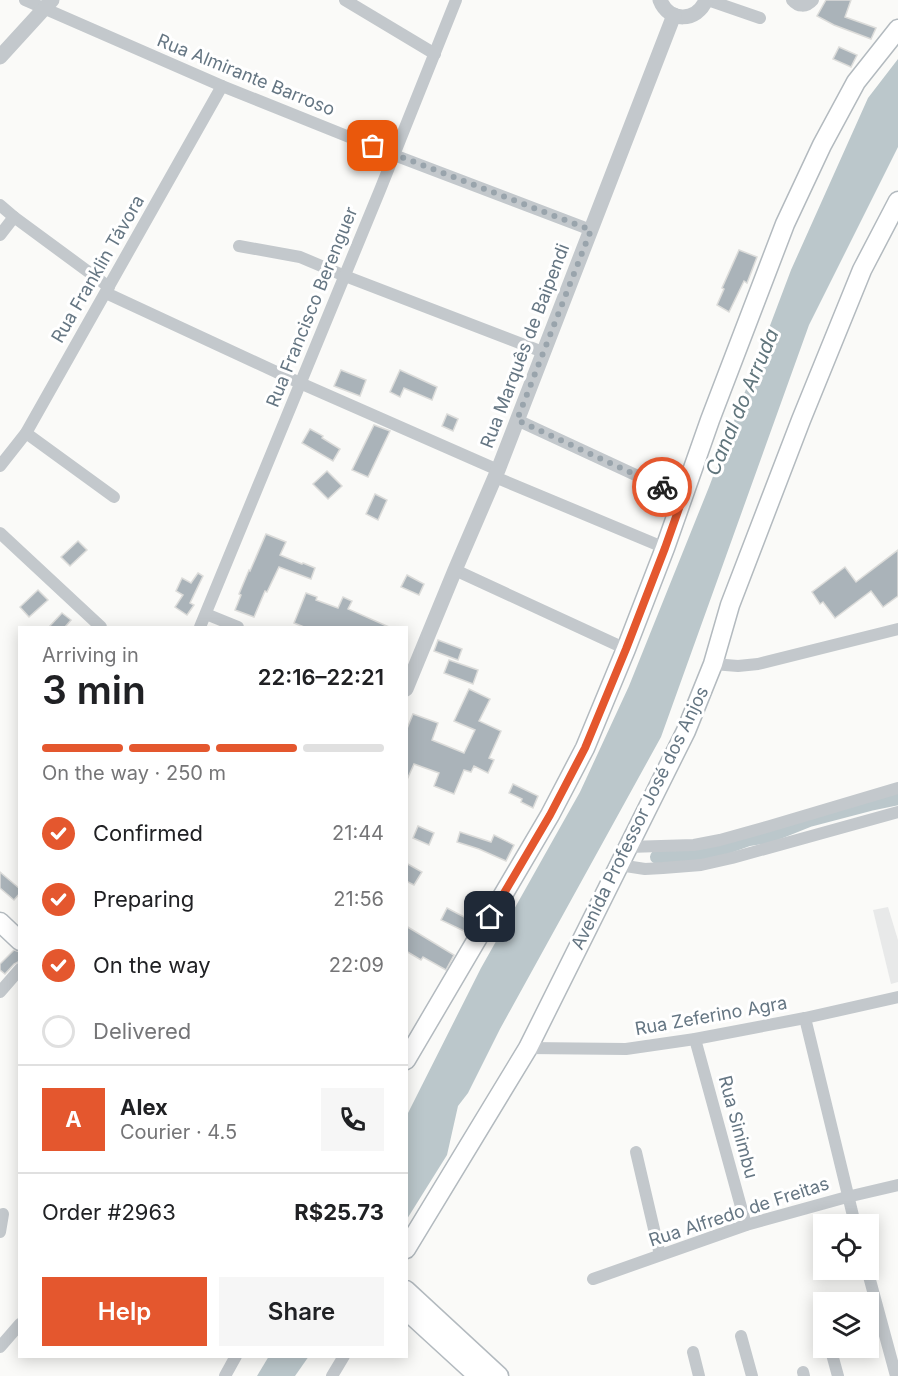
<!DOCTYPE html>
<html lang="en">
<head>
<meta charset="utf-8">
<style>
	body { margin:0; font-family:Inter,sans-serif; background:#f6f6f6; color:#202124; height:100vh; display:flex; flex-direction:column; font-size:22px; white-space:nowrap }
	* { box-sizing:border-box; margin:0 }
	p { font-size:20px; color:#757577 }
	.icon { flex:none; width:33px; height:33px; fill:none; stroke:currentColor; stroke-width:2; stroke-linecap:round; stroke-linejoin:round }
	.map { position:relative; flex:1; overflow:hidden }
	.sheet { position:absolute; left:18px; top:626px; width:390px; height:732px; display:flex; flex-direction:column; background:#fff; border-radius:0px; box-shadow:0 3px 15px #0003 }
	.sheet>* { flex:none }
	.buttons { position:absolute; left:813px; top:1214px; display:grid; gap:12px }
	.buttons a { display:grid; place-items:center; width:66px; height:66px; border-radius:0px; background:#fff; box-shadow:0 3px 15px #0003; font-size:30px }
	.pin { position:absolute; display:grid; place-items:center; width:51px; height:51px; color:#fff; margin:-26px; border-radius:12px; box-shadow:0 3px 9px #0006 }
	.courier { position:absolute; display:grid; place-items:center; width:60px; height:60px; margin:-30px; border:4px solid #e4572e; border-radius:50%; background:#fff; color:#222; box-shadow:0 2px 8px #0007 }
	.overview em { font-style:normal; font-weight:600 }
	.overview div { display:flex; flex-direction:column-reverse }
	.overview { display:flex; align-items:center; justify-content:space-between; height:102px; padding:0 24px }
	h1 { font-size:39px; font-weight:600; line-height:45px }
	.bar { display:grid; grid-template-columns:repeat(4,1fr); gap:9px 6px; align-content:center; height:72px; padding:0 24px }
	.bar i { height:8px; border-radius:4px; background:#e0e0e0 }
	.bar .current { background:#e4572e }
	.bar p { grid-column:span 4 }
	.line { display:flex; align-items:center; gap:15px; padding:0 24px; border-top:2px solid #e0e0e0 }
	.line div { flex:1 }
	.round { display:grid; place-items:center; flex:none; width:63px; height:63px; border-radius:0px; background:#f6f6f6 }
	ol { padding:0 24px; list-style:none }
	li { display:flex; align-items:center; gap:18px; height:66px }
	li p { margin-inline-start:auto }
	li .icon { padding:6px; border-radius:50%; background:#e4572e; color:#fff; stroke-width:4 }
	li:last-child { color:#757577 }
	li i { width:33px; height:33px; border:3px solid #e0e0e0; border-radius:50% }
	.primary-button { display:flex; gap:12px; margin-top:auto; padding:12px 24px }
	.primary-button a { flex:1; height:69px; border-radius:0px; background:#e4572e; color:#fff; font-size:24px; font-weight:600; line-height:69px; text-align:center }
	.primary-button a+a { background:#f6f6f6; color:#202124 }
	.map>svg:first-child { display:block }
</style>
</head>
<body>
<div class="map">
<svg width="898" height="1376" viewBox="0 0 898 1376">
	<rect width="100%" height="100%" fill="#fafaf8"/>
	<path fill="#e8e9e9" d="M888,907L898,940V982L891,984L873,910Z"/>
	<g fill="#bbc7cb">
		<path d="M898,59V147L809,325L661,737L500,1029L468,1093L458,1106L447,1155L407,1219V1115L481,968L580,792L629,686L709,487L791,270L868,98Z"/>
		<path d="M269,1356H309L295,1376H257Z"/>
	</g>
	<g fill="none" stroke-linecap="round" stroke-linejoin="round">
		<path stroke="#bbc7cb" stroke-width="14" d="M657,857L690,858L713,852L749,839L769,836L809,820L870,804L898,798"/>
	</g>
	<g fill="#aab3b9" stroke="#dcdcda" stroke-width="1.5">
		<path d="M826,0H851L845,17L876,28L871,39L834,25L817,16Z"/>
		<path d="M839,47L857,55L851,67L833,59Z"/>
		<path d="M739,250L757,257L747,283L744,281L729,312L717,305L724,289L722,288Z"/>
		<path d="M341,370L366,380L360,396L334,386Z"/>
		<path d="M400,370L437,387L432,400L404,388L400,397L390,392Z"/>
		<path d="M447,414L458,419L453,431L442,426Z"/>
		<path d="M374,425L390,431L368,477L352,470Z"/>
		<path d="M310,429L323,436L322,438L340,449L333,461L302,443Z"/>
		<path d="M327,471L342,486L328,499L313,484Z"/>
		<path d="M375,494L387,500L378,520L366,514Z"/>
		<path d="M266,534L286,542L280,555L302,564L303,563L315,568L311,579L279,567L267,592L265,591L254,617L235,610L241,595L239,594L249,570L250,571Z"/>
		<path d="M78,541L87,550L70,566L61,557Z"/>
		<path d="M898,550V596L883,607L871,591L835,618L823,602L820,604L812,592L845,567L856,582Z"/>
		<path d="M198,573L203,576L190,603L194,605L187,615L175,607L183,595L176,591L182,578L191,583Z"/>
		<path d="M407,575L424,584L419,595L401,587Z"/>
		<path d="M38,590L48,600L29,617L20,607Z"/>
		<path d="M306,593L317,597L316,600L338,608L343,597L352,601L348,609L389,627H304L294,623Z"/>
		<path d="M62,613L71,620L65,627H49Z"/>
		<path d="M438,640L462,649L458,660L434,651Z"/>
		<path d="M449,660L478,670L473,684L444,673Z"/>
		<path d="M469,689L490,699L479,721L501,731L489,758L494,760L488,773L474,766L471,772L464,770L454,794L434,786L439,773L414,764L406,782V731L413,714L438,723L432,740L464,753L475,730L454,721Z"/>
		<path d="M513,784L538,796L533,808L521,802L522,799L509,793Z"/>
		<path d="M418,826L434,833L429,845L413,838Z"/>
		<path d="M460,832L491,842L494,835L514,845L506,861L479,849L457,842Z"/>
		<path d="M406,863L422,872L414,885L406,881Z"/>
		<path d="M0,872L20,889V893L14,900L0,888Z"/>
		<path d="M447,908L472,921L466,932L441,920Z"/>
		<path d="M406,926L454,955L446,970L423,957L421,960L406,951Z"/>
		<path d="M14,950L20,952V961L14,964L5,974L0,970V964Z"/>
	</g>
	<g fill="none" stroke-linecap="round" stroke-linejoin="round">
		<g stroke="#b3babf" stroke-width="21">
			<g id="secondary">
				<path d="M0,922L20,941"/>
				<path d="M406,1060L550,815L585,748L626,649L665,548L710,420L785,224L822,145L856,82L898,29"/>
				<path d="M406,1249L528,1048L686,731L713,664L730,605L801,420L862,270L898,201"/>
				<path d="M406,1290L499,1376"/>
				<path d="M406,1310L478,1376"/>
			</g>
		</g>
		<g stroke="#c3c8cc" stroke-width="12">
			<path d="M25,0L222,86L394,155L591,230"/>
			<path d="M345,0L435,54"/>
			<path d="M708,0L760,18"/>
			<path d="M792,0C798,7 806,8 813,0"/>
			<path d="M0,205L14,217L109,287"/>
			<path d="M0,235L14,217"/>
			<path d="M239,246L300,257L345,276L543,352"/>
			<path d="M106,293L300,383L498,470"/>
			<path d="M517,420L683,497"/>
			<path d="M26,433L114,497"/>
			<path d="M0,466L26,433L222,86"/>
			<path d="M495,477L665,548"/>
			<path d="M0,533L101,627"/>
			<path d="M455,570L626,649"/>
			<path d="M206,614L238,627"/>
			<path d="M200,627L380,190L456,0"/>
			<path d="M713,664L738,666L758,664L898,629"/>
			<path d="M628,847L694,845L720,840L770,826L898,788"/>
			<path d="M619,865L645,869L663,868L701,865L732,858L898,812"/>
			<path d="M0,992L20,969"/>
			<path d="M805,1018L855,1224"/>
			<path d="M695,1039L746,1225"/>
			<path d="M528,1048L626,1049L695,1039L805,1018L898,997"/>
			<path d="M636,1152L660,1255"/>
			<path d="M0,1232L3,1214"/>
			<path d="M867,1269L896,1376"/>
			<path d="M593,1279L746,1225L847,1197L898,1185"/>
			<path d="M822,1319L824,1322"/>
			<path d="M741,1336L752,1376"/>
			<path d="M0,1347L20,1324"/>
			<path d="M830,1347L838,1376"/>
			<path d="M693,1352L699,1376"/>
			<path d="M803,1372L804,1376"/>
			<path d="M225,1376L236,1356"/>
			<path d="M332,1376L344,1356"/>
		</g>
		<g stroke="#c3c8cc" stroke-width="15">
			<path d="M660,0C669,23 697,22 706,0"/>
			<path d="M0,57L52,0"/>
			<path d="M406,689L455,570L498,470L674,15"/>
		</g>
		<use href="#secondary" stroke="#fff" stroke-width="18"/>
	</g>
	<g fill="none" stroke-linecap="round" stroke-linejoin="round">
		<path stroke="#99a4ac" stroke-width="6" stroke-dasharray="0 10.8" d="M373,146L591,230L517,420L662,487"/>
		<path stroke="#e4572e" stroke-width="8" d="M490,917L550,815L585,748L626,649L665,548L683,497L662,487"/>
	</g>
	<g text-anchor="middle" stroke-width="6" stroke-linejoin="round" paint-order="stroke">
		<g font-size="18" fill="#657683" stroke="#fff">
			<text transform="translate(246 75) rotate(22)" y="6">Rua Almirante Barroso</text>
			<text transform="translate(98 269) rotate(-60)" y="6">Rua Franklin Távora</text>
			<text transform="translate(312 307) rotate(-68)" y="6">Rua Francisco Berenguer</text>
			<text transform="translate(525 346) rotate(-69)" y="6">Rua Marquês de Baipendi</text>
			<text transform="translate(640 818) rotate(-64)" y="6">Avenida Professor José dos Anjos</text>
			<text transform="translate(711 1016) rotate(-10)" y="6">Rua Zeferino Agra</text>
			<text transform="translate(738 1127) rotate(75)" y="6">Rua Sinimbu</text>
			<text transform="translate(739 1212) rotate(-18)" y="6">Rua Alfredo de Freitas</text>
		</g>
		<g font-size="20" font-style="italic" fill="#60757c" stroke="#fff">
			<text transform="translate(742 402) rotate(-67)" y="7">Canal do Arruda</text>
		</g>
	</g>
</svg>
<div class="buttons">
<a><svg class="icon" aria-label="locate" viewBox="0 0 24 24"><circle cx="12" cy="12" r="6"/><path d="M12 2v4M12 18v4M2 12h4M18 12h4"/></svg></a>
<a><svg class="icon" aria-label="layers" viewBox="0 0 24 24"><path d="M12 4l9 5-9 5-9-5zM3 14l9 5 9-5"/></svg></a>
</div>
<div class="pin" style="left:373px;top:146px;background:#ea580c"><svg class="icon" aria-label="bag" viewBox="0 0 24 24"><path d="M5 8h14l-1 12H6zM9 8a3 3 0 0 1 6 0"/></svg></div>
<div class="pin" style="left:490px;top:917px;background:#1f2937"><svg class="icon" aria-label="home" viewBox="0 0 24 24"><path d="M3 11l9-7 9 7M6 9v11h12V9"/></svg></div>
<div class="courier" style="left:662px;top:487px"><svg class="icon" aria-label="bike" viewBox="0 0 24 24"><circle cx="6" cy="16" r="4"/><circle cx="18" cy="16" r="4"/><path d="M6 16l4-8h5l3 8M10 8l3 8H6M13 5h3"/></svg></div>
<section class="sheet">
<div class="overview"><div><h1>3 min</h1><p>Arriving in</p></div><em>22:16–22:21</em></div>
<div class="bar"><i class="current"></i><i class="current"></i><i class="current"></i><i></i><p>On the way · 250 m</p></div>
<ol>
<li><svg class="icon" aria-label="check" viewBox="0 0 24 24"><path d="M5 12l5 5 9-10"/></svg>Confirmed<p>21:44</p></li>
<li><svg class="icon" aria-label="check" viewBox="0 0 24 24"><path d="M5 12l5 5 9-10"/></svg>Preparing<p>21:56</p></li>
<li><svg class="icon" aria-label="check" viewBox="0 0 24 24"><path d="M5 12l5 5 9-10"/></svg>On the way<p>22:09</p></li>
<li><i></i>Delivered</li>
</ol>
<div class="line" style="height:108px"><b class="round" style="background:#e4572e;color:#fff">A</b><div><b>Alex</b><p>Courier · 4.5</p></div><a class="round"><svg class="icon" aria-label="phone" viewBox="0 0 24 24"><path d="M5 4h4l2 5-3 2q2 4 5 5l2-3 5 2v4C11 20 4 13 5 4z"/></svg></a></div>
<div class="line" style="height:78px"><div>Order #2963</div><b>R$25.73</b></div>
<div class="primary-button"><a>Help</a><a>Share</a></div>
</section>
</div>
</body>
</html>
